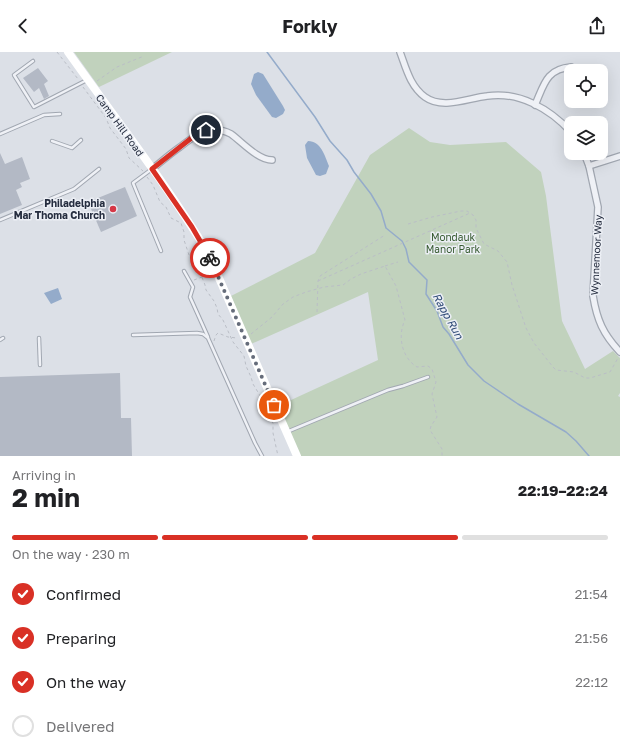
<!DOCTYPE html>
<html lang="en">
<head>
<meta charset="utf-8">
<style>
	body { margin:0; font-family:"Golos Text",sans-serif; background:#f6f6f6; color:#202124; height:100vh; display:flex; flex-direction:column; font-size:15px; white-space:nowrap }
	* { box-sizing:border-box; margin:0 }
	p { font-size:13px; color:#757577 }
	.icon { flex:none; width:22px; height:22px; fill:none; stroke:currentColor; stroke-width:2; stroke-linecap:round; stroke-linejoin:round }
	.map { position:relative; height:404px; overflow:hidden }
	.drawer { display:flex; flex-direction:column; background:#fff; flex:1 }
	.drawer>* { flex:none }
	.tools { position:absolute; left:564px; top:12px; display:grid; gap:8px }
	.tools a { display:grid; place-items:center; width:44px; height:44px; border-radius:8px; background:#fff; box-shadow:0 4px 16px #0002; font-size:20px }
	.pin { position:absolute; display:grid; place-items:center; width:34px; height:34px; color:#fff; margin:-17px; border:2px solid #fff; border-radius:50%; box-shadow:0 1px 4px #0007 }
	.courier { position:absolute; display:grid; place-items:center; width:40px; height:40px; margin:-20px; border:3px solid #d93025; border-radius:50%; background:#fff; color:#222; box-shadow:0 1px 5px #0007 }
	.head em { font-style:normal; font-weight:700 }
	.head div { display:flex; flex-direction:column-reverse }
	.head { display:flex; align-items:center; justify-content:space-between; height:68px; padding:0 12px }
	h1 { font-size:26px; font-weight:700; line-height:30px }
	.bar { display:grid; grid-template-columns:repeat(4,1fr); gap:6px 4px; align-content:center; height:48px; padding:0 12px }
	.bar i { height:5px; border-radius:3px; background:#e0e0e0 }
	.bar .on { background:#d93025 }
	.bar p { grid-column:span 4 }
	ol { padding:0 12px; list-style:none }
	li { display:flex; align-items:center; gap:12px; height:44px }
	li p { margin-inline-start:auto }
	li .icon { padding:4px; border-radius:50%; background:#d93025; color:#fff; stroke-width:4 }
	li:last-child { color:#757577 }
	li i { width:22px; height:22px; border:2px solid #e0e0e0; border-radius:50% }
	header { display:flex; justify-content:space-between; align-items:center; height:52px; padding:0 12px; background:#fff; font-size:18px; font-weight:700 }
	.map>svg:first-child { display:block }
</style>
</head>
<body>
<header><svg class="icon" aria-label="back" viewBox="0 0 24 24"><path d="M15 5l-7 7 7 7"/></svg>Forkly<svg class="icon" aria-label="share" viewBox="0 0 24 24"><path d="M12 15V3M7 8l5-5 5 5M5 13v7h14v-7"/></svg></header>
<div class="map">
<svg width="620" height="404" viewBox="0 0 620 404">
	<rect width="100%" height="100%" fill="#dce0e7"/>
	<g fill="#c1d2bd">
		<path d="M74,0H172L99,35Z"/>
		<path d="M409,76L430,90L450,93L506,90L541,120L546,144L562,269L585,317L613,299L620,306V341L618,344L620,345V404H300L278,354L378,308L368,240L251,292L231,244L315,201L370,103Z"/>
	</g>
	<g fill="#94abca">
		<path d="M258,20L263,22L283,54L285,58L283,62L276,66L272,65L256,43L251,32L254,22Z"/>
		<path d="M308,89C321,89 325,104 329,114L326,122L320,124L316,123L307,106L305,93Z"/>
		<path d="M58,236L62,247L51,252L44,241Z"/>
	</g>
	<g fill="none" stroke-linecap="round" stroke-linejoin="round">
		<path stroke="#94abca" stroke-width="1.5" d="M267,0L315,65L330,89L347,108L354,120L371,142L381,159L386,176L402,189L406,197L409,210L427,228L426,242L437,259L443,275L449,282L468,313L484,329L518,352L566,380L576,389L589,404"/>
	</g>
	<g fill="#b3b9c5">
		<path d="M38,16L48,29L44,32L49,44L44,47L39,36L34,40L23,26Z"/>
		<path d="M0,101L5,112L22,105L30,127L20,131L22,135L16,138L22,153L0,162Z"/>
		<path d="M125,135L137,164L101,180L88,150Z"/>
		<path d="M120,321L121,366H131L132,404H0V325Z"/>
	</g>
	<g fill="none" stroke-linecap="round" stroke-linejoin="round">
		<g stroke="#a1a7b1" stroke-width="4.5">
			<g id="lane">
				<path d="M33,9L14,23L34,55L87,28"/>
				<path d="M0,82L44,63L60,62"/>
				<path d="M52,89L72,96L81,88"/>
				<path d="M152,117L133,131L161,199"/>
				<path d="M0,168L74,137L99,117"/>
				<path d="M184,219L193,235L190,245L208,285"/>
				<path d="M133,283L197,281L203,282L208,286L255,391L262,404"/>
				<path d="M39,286L40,313"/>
				<path d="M0,288L3,286"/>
				<path d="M289,379L388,338L403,334L428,325"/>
			</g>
		</g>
		<g stroke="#a1a7b1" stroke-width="8">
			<g id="street">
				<path d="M400,0C406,16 410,34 425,45C443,58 468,46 487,44C519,39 550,57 571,80"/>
				<path d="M535,53C544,33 546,17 571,15"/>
				<path d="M584,101L589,114L598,155L593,244C597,268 603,282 620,300"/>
				<path d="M589,114L620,104"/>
				<path d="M152,117C161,110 170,102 180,95C195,83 211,71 231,82C242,90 258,108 272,108"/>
			</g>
		</g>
		<g stroke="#babec6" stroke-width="1" stroke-dasharray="3 3" stroke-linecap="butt">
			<path d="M57,0L78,27"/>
			<path d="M97,29L117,15L144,4"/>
			<path d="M83,35L106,66L110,76L126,97L129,106L143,119"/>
			<path d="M147,125L153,133L160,150L166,155L171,166L181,171L184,180V188L189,203L197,209L198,215L205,233L206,238L214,249L217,256L218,262L223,268L233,290L244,304L246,314L251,325L253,332L267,355L269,366L273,371V381L278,404"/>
			<path d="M408,172L432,165L461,159H467L473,163L476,168V176L484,192L498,199L507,210L512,233L526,276L534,291L553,315L556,318L574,320L585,326H590L610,320L618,306"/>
			<path d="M385,214L398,210"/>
			<path d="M194,228L210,222"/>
			<path d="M318,229L470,161"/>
			<path d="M317,260L318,229L320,224L385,183"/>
			<path d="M251,282L272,265L283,252L293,245L306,240L324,235L343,233L351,227L361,222L385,214L396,234L405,268C397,284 402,306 417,315L428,314L432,317L433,320L436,330L432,342L437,365L431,374L430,378L442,397V404"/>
			<path d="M214,289L216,283L218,281L228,285L237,286"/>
		</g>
		<use href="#lane" stroke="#eff1f6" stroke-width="2.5"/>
		<use href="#street" stroke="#eff1f6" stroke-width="5.5"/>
		<path stroke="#fff" stroke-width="8" d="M68,0C115,66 166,131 208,201L297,404"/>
	</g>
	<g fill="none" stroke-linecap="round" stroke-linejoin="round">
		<path stroke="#656c7a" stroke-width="4" stroke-dasharray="0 7.2" d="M210,206L274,353"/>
		<path stroke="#d93025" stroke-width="5" d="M206,78L194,84L152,117L192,175L210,206"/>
	</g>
	<circle fill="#d63746" stroke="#eceff5" stroke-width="1.5" cx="113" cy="157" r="4"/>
	<g text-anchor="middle" stroke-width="3" stroke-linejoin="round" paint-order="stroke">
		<g font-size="10" fill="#252d3f" stroke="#eceff5">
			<text transform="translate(120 73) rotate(54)" y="4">Camp Hill Road</text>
			<text transform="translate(596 203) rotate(-87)" y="4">Wynnemoor Way</text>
		</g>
		<g font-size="10" font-weight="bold" fill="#252d3f" stroke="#eceff5" text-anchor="end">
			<text x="105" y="155">Philadelphia<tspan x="105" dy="12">Mar Thoma Church</tspan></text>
		</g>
		<g font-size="10" fill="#375b31" stroke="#eceff5">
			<text x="453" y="189">Mondauk<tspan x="453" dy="12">Manor Park</tspan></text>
		</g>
		<g font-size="11" font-style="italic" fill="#2d4975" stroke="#eceff5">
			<text transform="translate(448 264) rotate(61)" y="4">Rapp Run</text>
		</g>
	</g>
</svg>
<div class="tools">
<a><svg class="icon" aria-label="locate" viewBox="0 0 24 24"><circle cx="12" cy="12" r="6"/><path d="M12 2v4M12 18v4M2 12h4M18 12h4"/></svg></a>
<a><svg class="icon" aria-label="layers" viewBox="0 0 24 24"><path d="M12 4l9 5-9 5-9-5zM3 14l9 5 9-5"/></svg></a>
</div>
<div class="pin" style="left:274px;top:353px;background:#ea580c"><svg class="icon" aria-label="bag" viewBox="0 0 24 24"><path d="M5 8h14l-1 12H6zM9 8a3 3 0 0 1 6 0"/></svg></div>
<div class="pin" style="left:206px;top:78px;background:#1f2937"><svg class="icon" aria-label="home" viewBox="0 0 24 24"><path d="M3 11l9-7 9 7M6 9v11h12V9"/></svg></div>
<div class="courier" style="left:210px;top:206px"><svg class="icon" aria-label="bike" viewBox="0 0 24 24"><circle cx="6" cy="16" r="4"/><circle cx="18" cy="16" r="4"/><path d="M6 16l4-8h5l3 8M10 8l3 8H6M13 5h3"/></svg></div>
</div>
<section class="drawer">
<div class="head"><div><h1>2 min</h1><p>Arriving in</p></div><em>22:19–22:24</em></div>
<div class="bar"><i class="on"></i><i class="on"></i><i class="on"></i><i></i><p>On the way · 230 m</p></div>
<ol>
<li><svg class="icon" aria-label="check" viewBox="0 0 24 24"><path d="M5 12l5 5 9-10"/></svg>Confirmed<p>21:54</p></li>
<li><svg class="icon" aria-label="check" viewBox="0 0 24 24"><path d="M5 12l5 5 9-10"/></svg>Preparing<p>21:56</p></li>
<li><svg class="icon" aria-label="check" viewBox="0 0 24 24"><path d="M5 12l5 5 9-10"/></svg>On the way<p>22:12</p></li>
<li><i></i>Delivered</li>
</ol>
</section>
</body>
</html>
